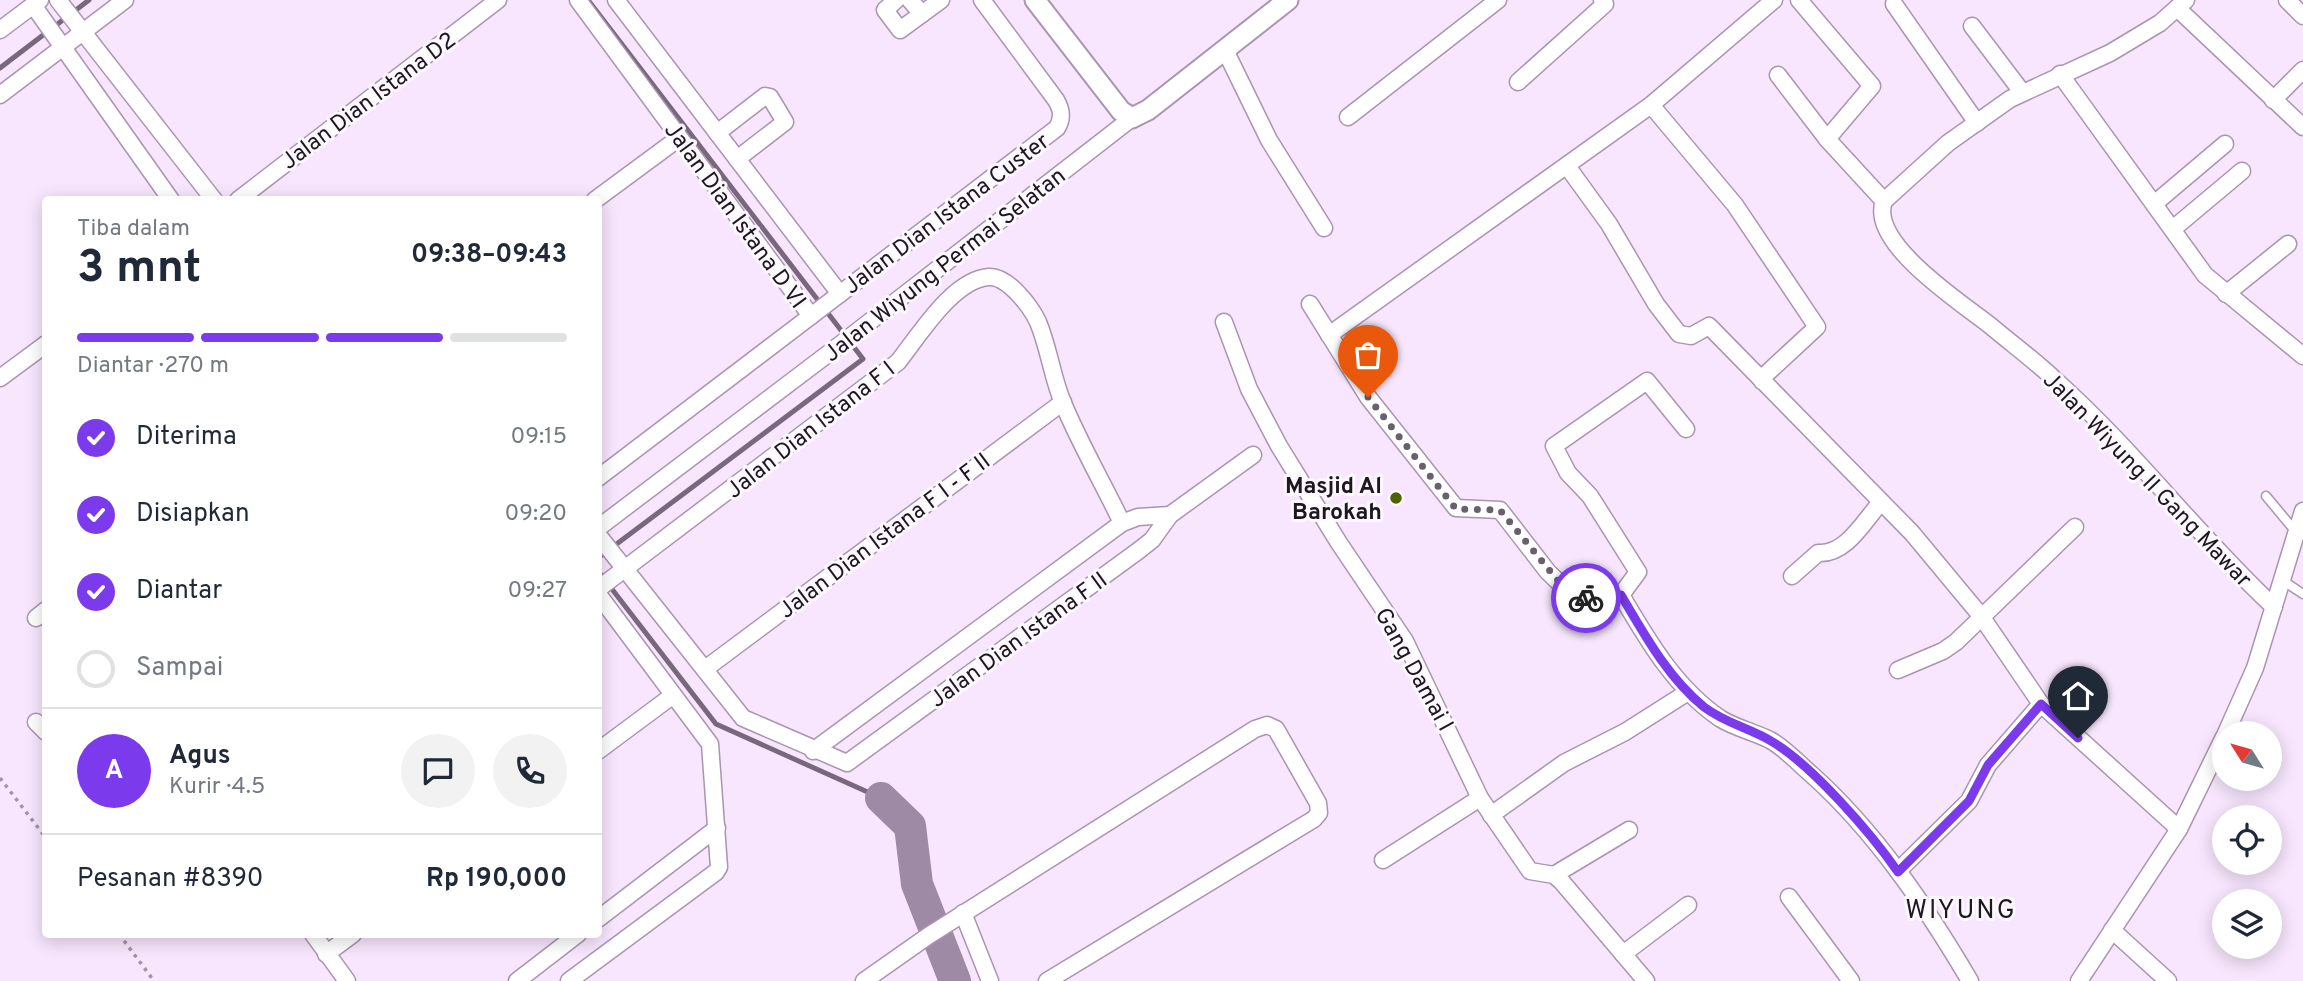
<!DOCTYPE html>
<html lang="id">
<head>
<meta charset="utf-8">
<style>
	body { margin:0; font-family:Overpass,sans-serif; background:#f2f2f3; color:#1f2937; height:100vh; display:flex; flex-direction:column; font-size:26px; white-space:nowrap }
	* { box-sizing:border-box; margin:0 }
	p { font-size:23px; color:#747a83 }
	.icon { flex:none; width:38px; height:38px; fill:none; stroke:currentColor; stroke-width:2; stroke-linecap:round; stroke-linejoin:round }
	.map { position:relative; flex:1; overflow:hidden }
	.details { position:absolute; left:42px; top:196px; width:560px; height:742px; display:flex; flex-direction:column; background:#fff; border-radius:7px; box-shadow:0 4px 18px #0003 }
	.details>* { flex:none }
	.needle { width:46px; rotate:307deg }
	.tools { position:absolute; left:2212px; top:721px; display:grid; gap:14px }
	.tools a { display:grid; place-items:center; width:70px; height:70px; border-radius:50%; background:#fff; box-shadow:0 4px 18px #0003; font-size:35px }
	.pin { position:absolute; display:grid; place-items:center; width:60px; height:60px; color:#fff; margin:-72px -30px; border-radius:50% 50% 50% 0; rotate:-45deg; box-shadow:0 0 7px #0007 }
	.pin .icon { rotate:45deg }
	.courier { position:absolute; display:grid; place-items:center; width:70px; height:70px; margin:-35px; border:5px solid #7c3aed; border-radius:50%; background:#fff; color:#222; box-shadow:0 2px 9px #0007 }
	.head em { font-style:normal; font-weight:700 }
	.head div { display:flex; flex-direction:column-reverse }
	.head { display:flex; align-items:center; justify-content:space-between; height:119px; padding:0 35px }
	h1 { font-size:46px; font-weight:700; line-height:52px }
	.bar { display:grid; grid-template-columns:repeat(4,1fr); gap:10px 7px; align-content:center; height:84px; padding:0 35px }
	.bar i { height:9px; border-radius:5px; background:#e0e1e3 }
	.bar .selected { background:#7c3aed }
	.bar p { grid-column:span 4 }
	.line { display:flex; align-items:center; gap:18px; padding:0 35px; border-top:2px solid #e0e1e3 }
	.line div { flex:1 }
	.round { display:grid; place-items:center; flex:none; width:74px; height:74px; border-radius:37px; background:#f2f2f3 }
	ol { padding:0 35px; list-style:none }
	li { display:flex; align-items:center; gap:21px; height:77px }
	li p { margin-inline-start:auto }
	li .icon { padding:7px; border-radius:50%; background:#7c3aed; color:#fff; stroke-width:4 }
	li:last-child { color:#747a83 }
	li i { width:38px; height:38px; border:4px solid #e0e1e3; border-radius:50% }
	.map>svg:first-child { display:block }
</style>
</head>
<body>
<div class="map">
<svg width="2303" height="981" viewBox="0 0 2303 981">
	<rect width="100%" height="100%" fill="#f7e6fd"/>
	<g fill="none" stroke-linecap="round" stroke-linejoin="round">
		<g stroke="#78677d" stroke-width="5">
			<path d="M588,0L863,359L598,558"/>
			<path d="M0,68L89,0"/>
			<path d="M598,571L716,724L881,798"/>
		</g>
		<path stroke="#9e8aa5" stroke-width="32" d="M881,798L910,826L917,884L955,981"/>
		<g stroke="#a995b0" stroke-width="11">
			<g id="service">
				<path d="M2266,496L2296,532"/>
				<path d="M2282,580L2303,594"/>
			</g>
		</g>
		<g stroke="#a995b0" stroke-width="19">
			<g id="minor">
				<path d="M58,0L214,200"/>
				<path d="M578,0L811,316L598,478"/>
				<path d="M616,0L840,294"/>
				<path d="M896,0L885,10L900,30L941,0"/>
				<path d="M910,0L922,14"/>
				<path d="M1799,0L1872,86L1827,139"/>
				<path d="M2287,0L2303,16"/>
				<path d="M1894,4L1977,123"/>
				<path d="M33,5L171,200"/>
				<path d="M2177,8L2303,127"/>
				<path d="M1972,26L2022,92"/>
				<path d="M0,30L40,0"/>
				<path d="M1225,50L1269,140L1324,228"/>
				<path d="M2060,74L2205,275L2303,356"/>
				<path d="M1778,75L1827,139L1884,201C1868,243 1962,303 1992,327C2012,344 2034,360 2053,378C2132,448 2196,534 2274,607"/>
				<path d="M1518,82L1605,4L1602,0"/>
				<path d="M0,95L125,0"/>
				<path d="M2273,100L2303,70"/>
				<path d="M1651,105L1735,205L1817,327L1764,376L1762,381"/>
				<path d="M1348,117L1498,0"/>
				<path d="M717,133L765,96L770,97L785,122L737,159"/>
				<path d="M1567,166L1609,224L1656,304L1679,334L1691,336L1709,326L1912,533L1981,616L2041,704L2179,829"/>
				<path d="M238,200L498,0"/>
				<path d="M595,200L679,138"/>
				<path d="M1884,201L1948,143L2010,99L2110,53L2160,23L2186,0"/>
				<path d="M2154,204L2225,144"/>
				<path d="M2174,228L2242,171"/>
				<path d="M2226,294L2288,244"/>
				<path d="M1310,304L1368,397L1456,508L1500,510L1548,572L1574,597L1621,595C1648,641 1676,689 1721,719C1736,728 1754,732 1770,740C1785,748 1798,763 1811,774C1875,831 1927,908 1970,981"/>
				<path d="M811,316L1057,128C1063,118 1062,110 1056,100L982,0"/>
				<path d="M1224,322L1249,389L1279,446L1339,543L1405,641L1480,798L1530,871L1554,875L1562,882L1646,981"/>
				<path d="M1329,335L1651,105L1774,0"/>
				<path d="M0,378L46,344"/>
				<path d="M598,528L841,344L1132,118"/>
				<path d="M598,535L743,718L847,763L1138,551L1152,540L1170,515L1253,455"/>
				<path d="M1792,576L1818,553C1846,555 1864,521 1881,502"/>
				<path d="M598,589L898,362C918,337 953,279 989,277C1008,276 1031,307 1038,322C1049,348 1052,377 1063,403C1080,444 1103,483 1122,523"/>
				<path d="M1621,595L1638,572L1590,496L1568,473L1554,446L1647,381L1686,429"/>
				<path d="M36,618L46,610"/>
				<path d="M705,669L1063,402"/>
				<path d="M1898,670L1943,651L1956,642L2075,527"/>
				<path d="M36,722L46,732"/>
				<path d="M2226,733L2255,668L2303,511"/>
				<path d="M598,751L672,696"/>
				<path d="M813,751L1122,523L1138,517L1170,515"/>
				<path d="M1491,815L1564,763L1625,732L1688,692"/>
				<path d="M1383,860L1480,798"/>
				<path d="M1898,871L1969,801L1988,765L2041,704"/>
				<path d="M1554,875L1629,830"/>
				<path d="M1789,897L1851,981"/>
				<path d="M963,913L990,981"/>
				<path d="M598,919L717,828"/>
				<path d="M2112,930L2168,981"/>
				<path d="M313,934L347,981"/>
				<path d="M326,954L353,934"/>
				<path d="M1623,954L1688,905"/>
				<path d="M517,981L578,934"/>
				<path d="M569,981L716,872L719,867L710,744L598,594"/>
				<path d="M864,981L928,936L1255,729L1267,725L1276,729L1318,803L1319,813L1314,819L1047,981"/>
				<path d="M2079,981L2179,829L2224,737"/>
			</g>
		</g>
		<g stroke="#a995b0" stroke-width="23">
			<path id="tertiary" d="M1035,0L1121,111L1132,118L1148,110L1288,0"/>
		</g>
		<g stroke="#a194a6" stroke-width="3.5" stroke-dasharray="3.5 5" stroke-linecap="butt">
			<path d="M0,778L46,838"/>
			<path d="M119,934L154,981"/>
		</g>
		<use href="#service" stroke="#fff" stroke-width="8"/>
		<use href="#minor" stroke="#fff" stroke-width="16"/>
		<use href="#tertiary" stroke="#fff" stroke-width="19"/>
	</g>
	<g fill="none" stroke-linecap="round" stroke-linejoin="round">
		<path stroke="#6a5f6d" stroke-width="7" stroke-dasharray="0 12.6" d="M1368,397L1456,509L1500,510L1569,594L1586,598"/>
		<path stroke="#7c3aed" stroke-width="9" d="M1586,598L1621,595C1644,634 1668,678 1704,707C1725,723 1749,728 1771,741C1811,764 1871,833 1898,872L1969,801L1988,765L2041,704L2078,738"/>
	</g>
	<circle fill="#506004" stroke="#fdf8fe" stroke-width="2.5" cx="1396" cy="498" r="7"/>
	<g text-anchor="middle" stroke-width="6" stroke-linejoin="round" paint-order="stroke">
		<g font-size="23" fill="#1e1620" stroke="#fdf8fe">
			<text transform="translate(368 100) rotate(-37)" y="8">Jalan Dian Istana D2</text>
			<text transform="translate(946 213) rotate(-37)" y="8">Jalan Dian Istana Custer</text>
			<text transform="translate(736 215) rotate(54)" y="8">Jalan Dian Istana D VI</text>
			<text transform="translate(944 264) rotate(-38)" y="8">Jalan Wiyung Permai Selatan</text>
			<text transform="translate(810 429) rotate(-38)" y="8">Jalan Dian Istana F I</text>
			<text transform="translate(2148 479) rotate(46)" y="8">Jalan Wiyung II Gang Mawar</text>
			<text transform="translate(884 535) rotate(-37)" y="8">Jalan Dian Istana F I - F II</text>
			<text transform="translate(1018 639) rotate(-36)" y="8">Jalan Dian Istana F II</text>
			<text transform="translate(1415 669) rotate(61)" y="8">Gang Damai I</text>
		</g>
		<g font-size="23" font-weight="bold" fill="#1e1620" stroke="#fdf8fe" text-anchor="end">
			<text x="1382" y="493">Masjid Al<tspan x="1382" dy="26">Barokah</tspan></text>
		</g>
		<g font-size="26" letter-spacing="2" fill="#1e1620" stroke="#fdf8fe">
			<text x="1961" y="918">WIYUNG</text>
		</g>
	</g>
</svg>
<div class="tools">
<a><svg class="needle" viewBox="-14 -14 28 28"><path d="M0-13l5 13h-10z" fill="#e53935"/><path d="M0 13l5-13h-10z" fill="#747a83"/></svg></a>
<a><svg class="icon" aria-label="locate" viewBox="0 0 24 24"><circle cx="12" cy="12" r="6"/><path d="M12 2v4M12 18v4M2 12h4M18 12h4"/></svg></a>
<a><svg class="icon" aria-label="layers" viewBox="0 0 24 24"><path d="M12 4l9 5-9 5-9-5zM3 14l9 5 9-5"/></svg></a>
</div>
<div class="pin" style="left:1368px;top:397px;background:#ea580c"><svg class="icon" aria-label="bag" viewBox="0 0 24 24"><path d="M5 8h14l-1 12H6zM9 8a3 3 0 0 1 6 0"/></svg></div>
<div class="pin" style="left:2078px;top:738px;background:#1f2937"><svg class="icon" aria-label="home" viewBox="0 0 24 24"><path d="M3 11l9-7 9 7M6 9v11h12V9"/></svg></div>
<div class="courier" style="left:1586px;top:598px"><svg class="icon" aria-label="bike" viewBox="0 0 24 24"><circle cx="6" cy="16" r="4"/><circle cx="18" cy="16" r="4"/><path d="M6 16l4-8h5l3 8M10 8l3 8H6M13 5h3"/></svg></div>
<section class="details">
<div class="head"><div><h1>3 mnt</h1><p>Tiba dalam</p></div><em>09:38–09:43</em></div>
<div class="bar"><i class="selected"></i><i class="selected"></i><i class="selected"></i><i></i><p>Diantar · 270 m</p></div>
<ol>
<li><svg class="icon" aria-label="check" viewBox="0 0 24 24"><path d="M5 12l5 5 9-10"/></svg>Diterima<p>09:15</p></li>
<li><svg class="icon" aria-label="check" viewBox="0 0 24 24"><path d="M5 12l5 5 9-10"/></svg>Disiapkan<p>09:20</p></li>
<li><svg class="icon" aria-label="check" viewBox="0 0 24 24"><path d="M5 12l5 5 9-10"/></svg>Diantar<p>09:27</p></li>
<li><i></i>Sampai</li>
</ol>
<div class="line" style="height:126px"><b class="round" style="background:#7c3aed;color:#fff">A</b><div><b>Agus</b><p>Kurir · 4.5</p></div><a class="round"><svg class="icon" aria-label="chat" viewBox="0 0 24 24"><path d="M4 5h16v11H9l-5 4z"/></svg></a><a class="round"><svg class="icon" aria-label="phone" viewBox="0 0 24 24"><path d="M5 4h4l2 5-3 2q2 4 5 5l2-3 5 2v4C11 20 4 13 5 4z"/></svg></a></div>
<div class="line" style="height:91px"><div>Pesanan #8390</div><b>Rp 190,000</b></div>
</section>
</div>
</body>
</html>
